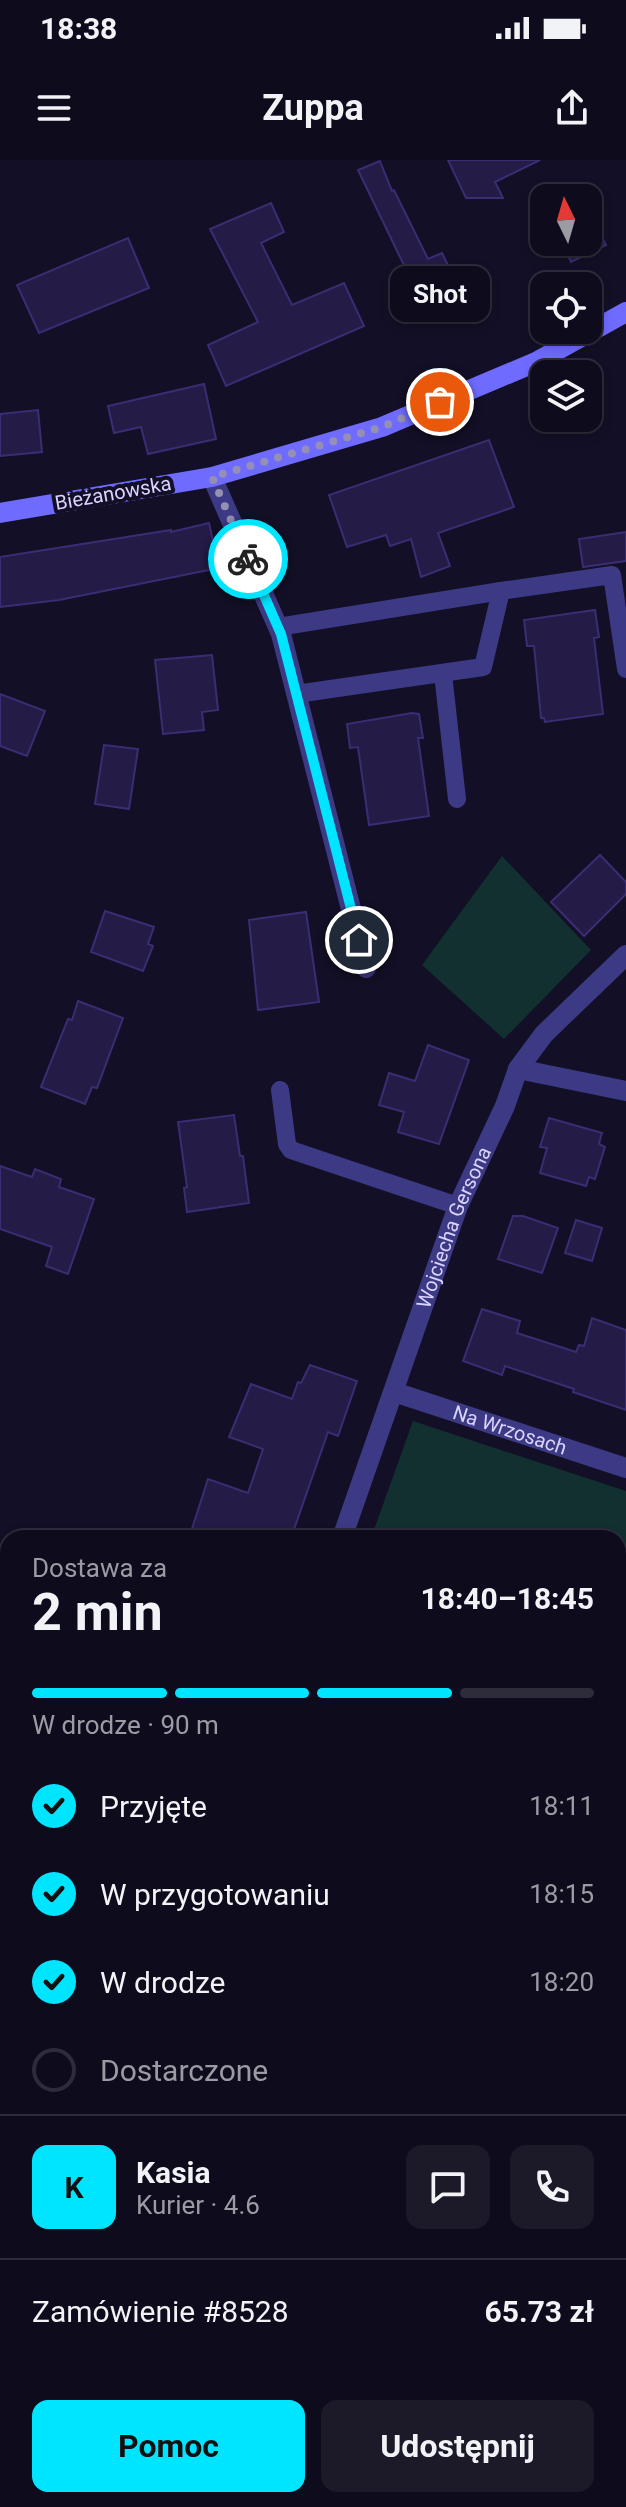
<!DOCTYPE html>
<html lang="pl">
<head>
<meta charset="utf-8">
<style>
	body { margin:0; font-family:Roboto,sans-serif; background:#1c1929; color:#f1f3f6; height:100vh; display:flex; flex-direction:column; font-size:30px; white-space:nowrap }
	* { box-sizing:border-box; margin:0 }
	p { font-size:26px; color:#9b9ba3 }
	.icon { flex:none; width:44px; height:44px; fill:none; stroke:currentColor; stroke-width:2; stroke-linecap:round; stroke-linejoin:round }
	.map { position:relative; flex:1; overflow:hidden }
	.drawer { position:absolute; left:0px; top:1370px; width:626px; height:978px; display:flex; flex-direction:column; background:#0e0b1c; border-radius:24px 24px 0 0; box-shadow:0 4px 12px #0003,0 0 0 2px #2e2b3b }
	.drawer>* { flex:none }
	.needle { width:52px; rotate:355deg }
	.tools { position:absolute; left:530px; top:24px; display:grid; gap:16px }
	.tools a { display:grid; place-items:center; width:72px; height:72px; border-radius:16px; background:#0e0b1c; box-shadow:0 4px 12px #0003,0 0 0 2px #2e2b3b; font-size:40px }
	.pin { position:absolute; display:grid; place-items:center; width:68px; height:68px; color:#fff; margin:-34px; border:4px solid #fff; border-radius:50%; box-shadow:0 2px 8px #0007 }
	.courier { position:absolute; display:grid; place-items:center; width:80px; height:80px; margin:-40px; border:6px solid #00e5ff; border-radius:50%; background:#fff; color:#222; box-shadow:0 2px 10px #0007 }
	.bubble { position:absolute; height:56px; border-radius:16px; background:#0e0b1c; box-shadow:0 4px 12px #0003,0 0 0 2px #2e2b3b; font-size:26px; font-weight:700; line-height:56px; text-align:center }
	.summary em { font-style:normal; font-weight:700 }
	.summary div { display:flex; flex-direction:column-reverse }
	.summary { display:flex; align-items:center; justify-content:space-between; height:136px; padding:0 32px }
	h1 { font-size:52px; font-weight:700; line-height:60px }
	.bar { display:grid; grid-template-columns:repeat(4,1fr); gap:12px 8px; align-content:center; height:96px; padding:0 32px }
	.bar i { height:10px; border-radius:6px; background:#2e2b3b }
	.bar .active { background:#00e5ff }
	.bar p { grid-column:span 4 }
	.line { display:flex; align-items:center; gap:20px; padding:0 32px; border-top:2px solid #2e2b3b }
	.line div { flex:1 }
	.round { display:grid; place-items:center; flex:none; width:84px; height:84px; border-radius:16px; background:#1c1929 }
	ol { padding:0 32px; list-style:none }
	li { display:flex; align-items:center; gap:24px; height:88px }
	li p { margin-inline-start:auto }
	li .icon { padding:8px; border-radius:50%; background:#00e5ff; color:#111; stroke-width:4 }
	li:last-child { color:#9b9ba3 }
	li i { width:44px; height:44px; border:4px solid #2e2b3b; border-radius:50% }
	.action { display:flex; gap:16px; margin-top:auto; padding:16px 32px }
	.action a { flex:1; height:92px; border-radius:16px; background:#00e5ff; color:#111; font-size:32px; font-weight:700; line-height:92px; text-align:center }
	.action a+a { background:#1c1929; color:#f1f3f6 }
	.status { display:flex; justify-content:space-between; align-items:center; height:56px; padding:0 40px; background:#0e0b1c; direction:ltr }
	.status svg { height:22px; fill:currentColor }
	header { display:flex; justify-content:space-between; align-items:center; height:104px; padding:0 32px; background:#0e0b1c; font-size:36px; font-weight:700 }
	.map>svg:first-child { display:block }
</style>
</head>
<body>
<div class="status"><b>18:38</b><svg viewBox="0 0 49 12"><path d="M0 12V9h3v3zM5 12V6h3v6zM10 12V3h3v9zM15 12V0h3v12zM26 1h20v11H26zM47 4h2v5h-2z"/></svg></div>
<header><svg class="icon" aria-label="menu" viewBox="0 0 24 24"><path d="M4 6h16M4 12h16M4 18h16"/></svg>Zuppa<svg class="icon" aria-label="share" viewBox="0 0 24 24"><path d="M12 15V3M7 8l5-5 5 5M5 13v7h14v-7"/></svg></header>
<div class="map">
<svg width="626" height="2347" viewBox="0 0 626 2347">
	<rect width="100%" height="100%" fill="#130f26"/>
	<g fill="#12302f">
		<path d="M502,696L591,790L504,879L422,805Z"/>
		<path d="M413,1261L626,1331V1445L618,1442V1378H474L462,1374L460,1378H371Z"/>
		<path d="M618,1695L626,1698V1729L618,1753Z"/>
		<path d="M0,2002L8,2008V2050L0,2044Z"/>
		<path d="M618,2335L626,2341V2347H455L446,2340H618Z"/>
	</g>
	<g fill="#241b47" stroke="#3b2d73" stroke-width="2">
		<path d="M448,0H540L495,22L503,38H466Z"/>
		<path d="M380,1L392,31L394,30L428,99L442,93L463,136L427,153L358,10Z"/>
		<path d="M271,43L284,72L261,83L292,145L344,123L364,166L226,226L208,185L258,162L210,69Z"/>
		<path d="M588,49L606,85L571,102L562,82H588Z"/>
		<path d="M128,78L149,128L39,173L17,125Z"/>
		<path d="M204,224L216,279L148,294L141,267L114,273L108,246Z"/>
		<path d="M38,250L42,292L0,296V254Z"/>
		<path d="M489,280L514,347L438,373L450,406L421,417L411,379L390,386L386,375L347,387L329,335Z"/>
		<path d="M209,363L219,408L59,440L0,447V397L171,370V372Z"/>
		<path d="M626,372V401L583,407L579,379Z"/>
		<path d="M595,450L599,477L594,478L603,554L545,562L544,558H541L534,486H527L524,460Z"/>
		<path d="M212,495L218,550L202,552L204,570L163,574L155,500Z"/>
		<path d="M0,534L45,551L27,596L0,586Z"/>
		<path d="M412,553L419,554L423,578H418L429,656L369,665L358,587L350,588L347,564Z"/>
		<path d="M104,585L138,589L129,649L95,644Z"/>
		<path d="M600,695L626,722V734L584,776L551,742Z"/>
		<path d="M105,751L154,767L148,784L153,786L143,811L91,792Z"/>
		<path d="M306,752L319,842L258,850L249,760Z"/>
		<path d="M78,841L123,858L97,928L92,927L85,944L41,927L68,859L72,860Z"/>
		<path d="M428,885L469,900L439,984L398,972L404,952L379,945L389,913L415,921Z"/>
		<path d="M234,955L240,996H243L249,1043L187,1052L184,1028L187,1027L178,962Z"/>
		<path d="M549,958L602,973L599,984L605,987L595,1019L589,1017L586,1026L540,1013L547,988L540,987Z"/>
		<path d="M0,1006L32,1017L35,1009L61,1019L59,1027L94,1039L68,1114L46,1106L52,1087L0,1069Z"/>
		<path d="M513,1056H523L558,1068L542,1113L498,1099Z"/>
		<path d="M576,1060L602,1068L592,1101L565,1093Z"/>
		<path d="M482,1149L520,1161L517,1173L576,1192L579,1185L584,1186L592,1158L626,1170V1250L573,1232L574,1229L505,1206L502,1215L463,1201Z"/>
		<path d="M310,1205L357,1221L338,1276L328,1272L291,1378H189L208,1319L248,1333L263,1289L229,1277L251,1224L292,1239L298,1222L301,1223Z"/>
	</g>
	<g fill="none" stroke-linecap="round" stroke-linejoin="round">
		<g stroke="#3d3a85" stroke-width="18">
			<path d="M278,467L501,431"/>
			<path d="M443,514L457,639"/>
			<path d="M296,534L483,507L501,431L612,415L626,509"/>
			<path d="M280,930L287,984L291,990L458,1046"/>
		</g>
		<g stroke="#3d3a85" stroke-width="20">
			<path d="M212,317L281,474L366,808"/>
			<path d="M518,909L626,931"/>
			<path id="s1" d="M394,1232L626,1308"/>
			<path id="s2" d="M342,1378L458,1046L505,946L518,909L544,874L626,795"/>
			<path d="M0,1589L8,1592"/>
			<path d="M618,1795L626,1798"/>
			<path d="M618,2129L626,2133"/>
			<path d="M0,2342L9,2347"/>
		</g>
		<path stroke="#6f6bff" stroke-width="20" d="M0,353L212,317L382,267L536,202L626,152"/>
		<g stroke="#c25bff" stroke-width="20">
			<path d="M0,2131L8,2137"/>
			<path d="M0,2226L8,2232"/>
			<path d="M149,2340L159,2347"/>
			<path d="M275,2340L284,2347"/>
		</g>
		<g stroke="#00e5ff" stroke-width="2">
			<path d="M0,2057L8,2063"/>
			<path d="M0,2082L8,2088"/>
			<path d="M341,2340L350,2347"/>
			<path d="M371,2340L380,2347"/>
		</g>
	</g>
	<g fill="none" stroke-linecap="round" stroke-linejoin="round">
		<path stroke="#948fb3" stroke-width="8" stroke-dasharray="0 14.4" d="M248,399L212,317L382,267L440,242"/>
		<path stroke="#00e5ff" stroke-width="10" d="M248,399L281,474L359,780"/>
	</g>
	<g text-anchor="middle" stroke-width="8" stroke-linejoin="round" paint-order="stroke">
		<g font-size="20" fill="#d9d4ff" stroke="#130f26">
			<text transform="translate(113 333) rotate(-10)" y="7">Bieżanowska</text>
			<text dy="7" stroke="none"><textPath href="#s2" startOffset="330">Wojciecha Gersona</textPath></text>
			<text dy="7" stroke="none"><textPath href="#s1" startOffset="122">Na Wrzosach</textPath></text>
		</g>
	</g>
</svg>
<div class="tools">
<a><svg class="needle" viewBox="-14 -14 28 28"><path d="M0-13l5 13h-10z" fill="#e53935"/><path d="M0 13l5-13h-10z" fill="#9b9ba3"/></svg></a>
<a><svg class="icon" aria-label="locate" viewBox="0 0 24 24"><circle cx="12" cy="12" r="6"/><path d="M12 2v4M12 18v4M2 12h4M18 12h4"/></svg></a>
<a><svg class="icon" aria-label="layers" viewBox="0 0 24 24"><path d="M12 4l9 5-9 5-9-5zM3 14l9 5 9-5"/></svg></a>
</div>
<div class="pin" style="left:440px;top:242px;background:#ea580c"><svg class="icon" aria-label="bag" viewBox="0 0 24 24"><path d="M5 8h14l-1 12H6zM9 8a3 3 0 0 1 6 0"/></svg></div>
<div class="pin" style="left:359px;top:780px;background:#1f2937"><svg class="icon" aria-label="home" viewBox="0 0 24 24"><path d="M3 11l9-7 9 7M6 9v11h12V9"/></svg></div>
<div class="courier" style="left:248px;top:399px"><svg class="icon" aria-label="bike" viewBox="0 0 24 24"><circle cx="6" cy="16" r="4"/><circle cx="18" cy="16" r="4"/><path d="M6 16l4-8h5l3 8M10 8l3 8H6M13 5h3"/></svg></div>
<div class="bubble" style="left:390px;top:106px;width:100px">Shot</div>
<section class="drawer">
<div class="summary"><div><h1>2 min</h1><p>Dostawa za</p></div><em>18:40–18:45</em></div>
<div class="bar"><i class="active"></i><i class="active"></i><i class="active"></i><i></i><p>W drodze · 90 m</p></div>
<ol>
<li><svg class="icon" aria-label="check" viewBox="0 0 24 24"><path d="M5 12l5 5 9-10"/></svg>Przyjęte<p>18:11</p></li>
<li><svg class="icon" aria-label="check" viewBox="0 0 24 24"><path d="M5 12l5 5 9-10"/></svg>W przygotowaniu<p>18:15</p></li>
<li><svg class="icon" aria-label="check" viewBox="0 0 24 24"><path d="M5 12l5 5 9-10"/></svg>W drodze<p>18:20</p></li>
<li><i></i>Dostarczone</li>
</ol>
<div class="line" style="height:144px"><b class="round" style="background:#00e5ff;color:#111">K</b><div><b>Kasia</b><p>Kurier · 4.6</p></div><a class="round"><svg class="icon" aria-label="chat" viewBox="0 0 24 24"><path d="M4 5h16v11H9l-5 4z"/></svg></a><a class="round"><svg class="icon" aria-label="phone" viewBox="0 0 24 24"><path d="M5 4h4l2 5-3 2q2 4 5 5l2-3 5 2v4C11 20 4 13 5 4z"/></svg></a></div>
<div class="line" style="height:104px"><div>Zamówienie #8528</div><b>65.73 zł</b></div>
<div class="action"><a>Pomoc</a><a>Udostępnij</a></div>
</section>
</div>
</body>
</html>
